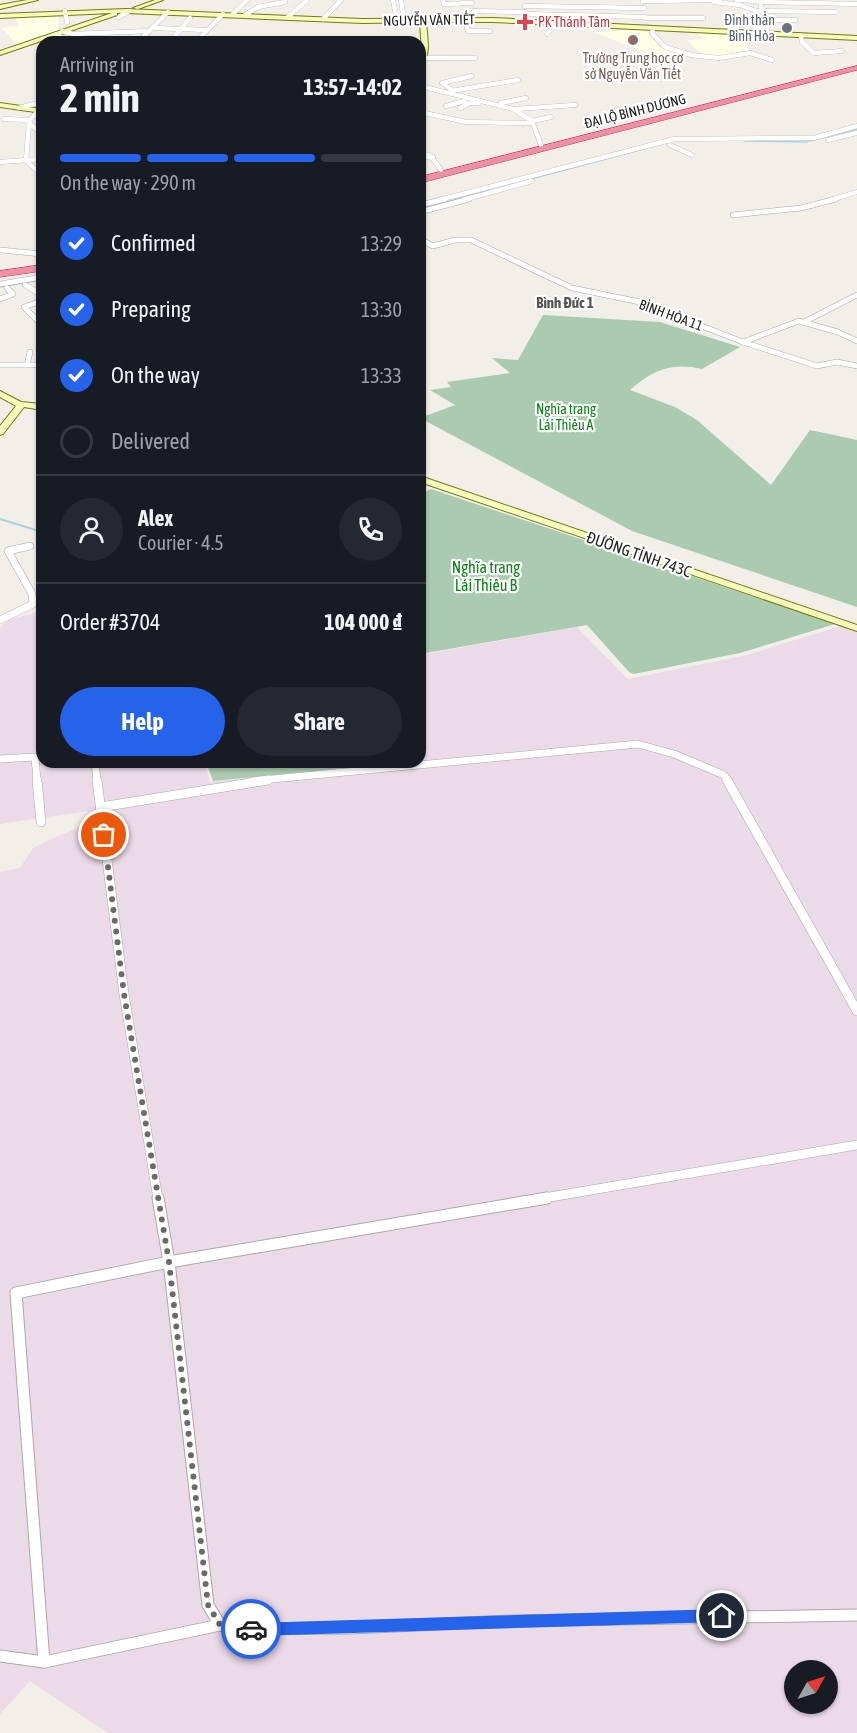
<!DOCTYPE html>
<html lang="en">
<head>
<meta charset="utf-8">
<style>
	body { margin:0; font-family:"Asap Condensed",sans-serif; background:#242831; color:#f1f3f6; height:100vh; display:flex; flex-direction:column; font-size:22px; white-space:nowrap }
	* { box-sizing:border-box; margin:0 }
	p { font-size:20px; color:#9ea1a6 }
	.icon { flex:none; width:33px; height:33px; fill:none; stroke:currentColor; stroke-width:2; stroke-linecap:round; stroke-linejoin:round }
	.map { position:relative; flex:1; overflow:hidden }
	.side { position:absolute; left:36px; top:36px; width:390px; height:732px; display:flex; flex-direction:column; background:#171b24; border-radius:18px; box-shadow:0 2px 4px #0004 }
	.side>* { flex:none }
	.needle { width:39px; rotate:51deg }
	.fabs { position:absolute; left:784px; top:1660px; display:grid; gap:12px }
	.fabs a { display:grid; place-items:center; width:54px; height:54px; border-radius:50%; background:#171b24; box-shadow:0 2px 4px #0004; font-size:30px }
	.pin { position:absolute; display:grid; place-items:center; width:51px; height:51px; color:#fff; margin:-26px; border:3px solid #fff; border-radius:50%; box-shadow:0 2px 6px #0007 }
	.courier { position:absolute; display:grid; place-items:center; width:60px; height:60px; margin:-30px; border:4px solid #2563eb; border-radius:50%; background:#fff; color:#222; box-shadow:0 2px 8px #0007 }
	.headline em { font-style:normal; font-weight:700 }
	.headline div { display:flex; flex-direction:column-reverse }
	.headline { display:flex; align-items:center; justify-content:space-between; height:102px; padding:0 24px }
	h1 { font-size:39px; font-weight:700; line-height:45px }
	.bar { display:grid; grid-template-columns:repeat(4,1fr); gap:9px 6px; align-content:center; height:72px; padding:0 24px }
	.bar i { height:8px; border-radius:4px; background:#363941 }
	.bar .active { background:#2563eb }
	.bar p { grid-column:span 4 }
	.line { display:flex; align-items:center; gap:15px; padding:0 24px; border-top:2px solid #363941 }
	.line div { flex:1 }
	.round { display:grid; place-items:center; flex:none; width:63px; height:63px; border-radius:32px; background:#242831 }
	ol { padding:0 24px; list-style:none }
	li { display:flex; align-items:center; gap:18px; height:66px }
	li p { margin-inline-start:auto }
	li .icon { padding:6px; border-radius:50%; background:#2563eb; color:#fff; stroke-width:4 }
	li:last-child { color:#9ea1a6 }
	li i { width:33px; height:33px; border:3px solid #363941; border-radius:50% }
	.button { display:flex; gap:12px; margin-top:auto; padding:12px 24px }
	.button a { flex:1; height:69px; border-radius:36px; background:#2563eb; color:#fff; font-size:24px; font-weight:700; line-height:69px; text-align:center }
	.button a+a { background:#242831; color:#f1f3f6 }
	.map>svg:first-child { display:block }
</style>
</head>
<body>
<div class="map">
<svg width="857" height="1733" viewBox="0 0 857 1733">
	<rect width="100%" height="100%" fill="#f2efe9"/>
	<path fill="#ebdbe8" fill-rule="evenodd" d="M42,611V762H204L210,782L374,762H420V655L577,627L628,679L747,655L840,626L857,632V1733H108L30,1681L0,1714V872L20,868L33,848L91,821L88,811L0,824V628L8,620ZM795,1671H828V1704H795Z"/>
	<g fill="#ffffe5">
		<path d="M59,13L58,31L17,45L2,28L19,26L15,17Z"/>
		<path d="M625,28L645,29L659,47L685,54L674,56L677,58L658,61L645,52L593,32L626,31Z"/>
		<path d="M698,33L747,36V51L720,56L703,55L687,40L703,39Z"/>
	</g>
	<g fill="#aacbaf">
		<path d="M543,315L660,322L740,347L702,369C671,362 653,370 630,390L675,407L697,420L771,485L810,430L857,440V607L632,531L420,418L455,405L430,390L451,387L447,382L510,373L492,358L518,360Z"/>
		<path d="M431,489L835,624L740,653L634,674L629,672L587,625L420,654V494Z"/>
		<path d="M206,762H363V766L213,781Z"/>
	</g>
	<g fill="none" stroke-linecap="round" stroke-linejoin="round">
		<g stroke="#aad3df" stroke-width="1.5">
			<path d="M744,141L805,142L857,129"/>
			<path d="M531,179L647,148"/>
			<path d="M420,209L490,190"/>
			<path d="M0,287L42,280"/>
		</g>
		<path stroke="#aad3df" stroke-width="2" d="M0,519L42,532"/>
		<g stroke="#a9a9a9" stroke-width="5">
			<g id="street-far4">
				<path d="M393,0L396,15L400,16"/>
				<path d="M443,0L444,4L472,3"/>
				<path d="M736,0L759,1"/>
				<path d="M643,1L720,0"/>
				<path d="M714,2L740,5L756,11L836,12"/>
				<path d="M759,2L857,4"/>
				<path d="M525,6L644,8"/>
				<path d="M761,6L768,34"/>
				<path d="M65,11L67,22"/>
				<path d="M474,11L525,12"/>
				<path d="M233,14L247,0"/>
				<path d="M525,14L645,17"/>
				<path d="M245,15L258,7L285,2"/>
				<path d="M119,17L129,11"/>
				<path d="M288,17L307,0"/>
				<path d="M646,18H703"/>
				<path d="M323,19L341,0"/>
				<path d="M465,19L468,31H490"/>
				<path d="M400,20L403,14L401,0"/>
				<path d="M764,20H795"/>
				<path d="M153,28L207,30"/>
				<path d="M653,28L652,33L665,47L691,55L719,58L750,53L772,60"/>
				<path d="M62,31L73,34L149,31"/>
				<path d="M56,34L65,39L64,42"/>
				<path d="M547,34L554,25"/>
				<path d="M801,36L802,42L814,53L842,51"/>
				<path d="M138,42L168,12"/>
				<path d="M170,42L190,18"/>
				<path d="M196,42L223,14"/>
				<path d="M423,58H475"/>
				<path d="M420,86L513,109L532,121L541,145"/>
				<path d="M452,90L442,83L472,76"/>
				<path d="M451,91L518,80"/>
				<path d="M501,103L526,98"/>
				<path d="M446,106L465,101"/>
				<path d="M19,108L42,102"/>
				<path d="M460,108L469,103H479"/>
				<path d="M515,109L575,105"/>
				<path d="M38,111L28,122L42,134"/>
				<path d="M420,112L466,122L532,123"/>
				<path d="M4,119L30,120"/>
				<path d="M532,121L551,117"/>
				<path d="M29,123L26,160L42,176"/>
				<path d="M828,140L857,133"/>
				<path d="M670,145L692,155"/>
				<path d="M420,152L433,157H423L426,155"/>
				<path d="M432,158L441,170"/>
				<path d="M0,162L42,159"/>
				<path d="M439,200L674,139L814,138L857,126"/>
				<path d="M463,200L532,181"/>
				<path d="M831,200L857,192"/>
			</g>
		</g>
		<g stroke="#a9a9a9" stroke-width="6">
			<g id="street-far3">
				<path d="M420,205L445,199"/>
				<path d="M420,212L469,199"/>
				<path d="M733,215L801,208L836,199"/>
				<path d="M420,239L433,246L455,240H471L572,288L640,302L743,342L817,366L837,362L857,366"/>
				<path d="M0,250L42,254"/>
				<path d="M0,284L42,277"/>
				<path d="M25,285L42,295"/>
				<path d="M0,299L13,294L7,288"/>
				<path d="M38,321L24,307L42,301"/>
				<path d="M804,322L857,295"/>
				<path d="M743,342L799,321L838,332L857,341"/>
				<path d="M0,365H42"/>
				<path d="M27,365L30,352"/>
			</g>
		</g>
		<g stroke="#a9a9a9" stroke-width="8">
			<g id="street-far2">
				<path d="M0,620L33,604L32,594L8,551L30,546"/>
				<path d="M0,759L35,757L37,781"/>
				<path d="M95,762L97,781"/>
				<path d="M252,781L638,744L674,754L724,775L728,781"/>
			</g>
		</g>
		<g stroke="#a9a9a9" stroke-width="10">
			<g id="street-far1">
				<path d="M37,780L41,822"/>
				<path d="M97,780L124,994L158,1199"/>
				<path d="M727,780L857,1011"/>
				<path d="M101,807L268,780"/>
				<path d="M538,1199L857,1145"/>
			</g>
		</g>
		<g stroke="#a9a9a9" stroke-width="13">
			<g id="street">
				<path d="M158,1198L169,1262L208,1605L220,1625L239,1629L349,1628L512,1621L857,1615"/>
				<path d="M220,1625L44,1662L16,1293L169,1262L547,1198"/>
				<path d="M0,1656L44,1662"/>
			</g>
		</g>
		<g stroke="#707d05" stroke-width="2">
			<g id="secondary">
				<path d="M27,0H38L0,9V5Z"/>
				<path d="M155,0H163L138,9L133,8Z"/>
				<path d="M126,9L362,19L493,18L857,36V40L493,22H426C427,37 432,57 420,68L422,53L420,22L362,23L126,13H117V15L0,55V51L112,13L0,18V14Z"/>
				<path d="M0,103L42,109V113L0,107Z"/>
				<path d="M0,391L21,402L42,404V410L24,407L3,434L0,435V426L16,406L0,397Z"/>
				<path d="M420,476L857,625V631L420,482Z"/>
			</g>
		</g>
		<g stroke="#dc2a67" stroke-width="1">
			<g id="highway">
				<path d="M857,66V70L420,183V177Z"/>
				<path d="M42,265V271L0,277V271Z"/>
			</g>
		</g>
		<use href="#street-far4" stroke="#fff" stroke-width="4.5"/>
		<use href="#street-far3" stroke="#fff" stroke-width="5"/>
		<use href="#street-far2" stroke="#fff" stroke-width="7"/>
		<use href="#street-far1" stroke="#fff" stroke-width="9"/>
		<use href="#street" stroke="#fff" stroke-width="11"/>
		<use href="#secondary" fill="#f7fabf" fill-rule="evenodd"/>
		<use href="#highway" fill="#e892a2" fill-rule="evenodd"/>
	</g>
	<path fill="#2563eb" d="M722,1609L729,1616L722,1622L251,1636L244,1629L251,1623Z"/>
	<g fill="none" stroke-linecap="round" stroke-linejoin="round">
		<path stroke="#6b6a68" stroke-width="6" stroke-dasharray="0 10.8" d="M104,835L124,994L169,1262L208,1605L220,1625L251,1629"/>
	</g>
	<path fill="#e0444e" stroke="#fff" stroke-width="2" d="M522 13h6v6h6v6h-6v6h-6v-6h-6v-6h6z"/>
	<circle fill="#6b7280" stroke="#fff" stroke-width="2" cx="787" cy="28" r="6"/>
	<circle fill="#8d6e63" stroke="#fff" stroke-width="2" cx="633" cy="40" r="6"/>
	<g text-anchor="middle" stroke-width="4.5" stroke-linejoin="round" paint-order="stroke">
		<g font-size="14" fill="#222" stroke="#fff">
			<text transform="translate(429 20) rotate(-1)" y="5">NGUYỄN VĂN TIẾT</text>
			<text transform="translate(635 111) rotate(-14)" y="5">ĐẠI LỘ BÌNH DƯƠNG</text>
			<text transform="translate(671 315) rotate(20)" y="5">BÌNH HÒA 11</text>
		</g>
		<g font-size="14" fill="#5b616d" stroke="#fff" text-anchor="end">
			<text x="775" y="25">Đình thần<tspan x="775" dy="16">Bình Hòa</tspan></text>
		</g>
		<g font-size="14" fill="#be3a42" stroke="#fff" text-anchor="start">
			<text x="538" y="27">PK Thánh Tâm</text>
		</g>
		<g font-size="14" fill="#785e54" stroke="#fff">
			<text x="633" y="63">Trường Trung học cơ<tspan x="633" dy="16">sở Nguyễn Văn Tiết</tspan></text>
		</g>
		<g font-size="14" fill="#0c8416" stroke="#fff">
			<text x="566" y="414">Nghĩa trang<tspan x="566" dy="16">Lái Thiêu A</tspan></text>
		</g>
		<g font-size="15" font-weight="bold" fill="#555" stroke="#fff">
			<text x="565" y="308">Bình Đức 1</text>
		</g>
		<g font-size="16" fill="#222" stroke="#fff">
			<text transform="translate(639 554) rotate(19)" y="6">ĐƯỜNG TỈNH 743C</text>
		</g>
		<g font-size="16" fill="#0c8416" stroke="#fff">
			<text x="486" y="573">Nghĩa trang<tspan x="486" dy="18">Lái Thiêu B</tspan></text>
		</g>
	</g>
</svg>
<div class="fabs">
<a><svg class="needle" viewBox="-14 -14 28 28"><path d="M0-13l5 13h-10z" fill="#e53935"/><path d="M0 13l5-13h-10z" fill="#9ea1a6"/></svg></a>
</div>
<div class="pin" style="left:104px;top:835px;background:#ea580c"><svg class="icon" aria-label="bag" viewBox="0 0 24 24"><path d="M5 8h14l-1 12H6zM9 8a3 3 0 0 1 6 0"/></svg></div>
<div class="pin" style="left:722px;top:1616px;background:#1f2937"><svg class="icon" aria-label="home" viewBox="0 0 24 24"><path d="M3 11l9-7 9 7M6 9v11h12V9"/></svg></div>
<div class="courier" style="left:251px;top:1629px"><svg class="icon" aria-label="car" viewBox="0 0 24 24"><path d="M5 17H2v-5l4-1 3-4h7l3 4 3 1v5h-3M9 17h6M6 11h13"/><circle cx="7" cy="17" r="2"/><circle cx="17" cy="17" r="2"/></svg></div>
<section class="side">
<div class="headline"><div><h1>2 min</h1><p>Arriving in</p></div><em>13:57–14:02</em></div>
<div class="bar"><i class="active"></i><i class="active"></i><i class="active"></i><i></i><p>On the way · 290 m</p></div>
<ol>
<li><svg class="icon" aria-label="check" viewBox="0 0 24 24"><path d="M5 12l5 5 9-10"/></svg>Confirmed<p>13:29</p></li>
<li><svg class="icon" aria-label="check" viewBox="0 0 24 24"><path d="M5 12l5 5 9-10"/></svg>Preparing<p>13:30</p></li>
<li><svg class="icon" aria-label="check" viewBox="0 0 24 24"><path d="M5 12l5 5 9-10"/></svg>On the way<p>13:33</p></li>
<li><i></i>Delivered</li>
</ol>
<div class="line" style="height:108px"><a class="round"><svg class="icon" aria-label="person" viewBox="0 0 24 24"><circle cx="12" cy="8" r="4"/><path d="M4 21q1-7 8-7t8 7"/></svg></a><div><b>Alex</b><p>Courier · 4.5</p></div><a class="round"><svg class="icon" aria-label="phone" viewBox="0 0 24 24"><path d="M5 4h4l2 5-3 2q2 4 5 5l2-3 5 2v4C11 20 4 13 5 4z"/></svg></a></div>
<div class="line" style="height:78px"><div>Order #3704</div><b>104 000 ₫</b></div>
<div class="button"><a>Help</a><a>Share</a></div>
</section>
</div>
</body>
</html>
